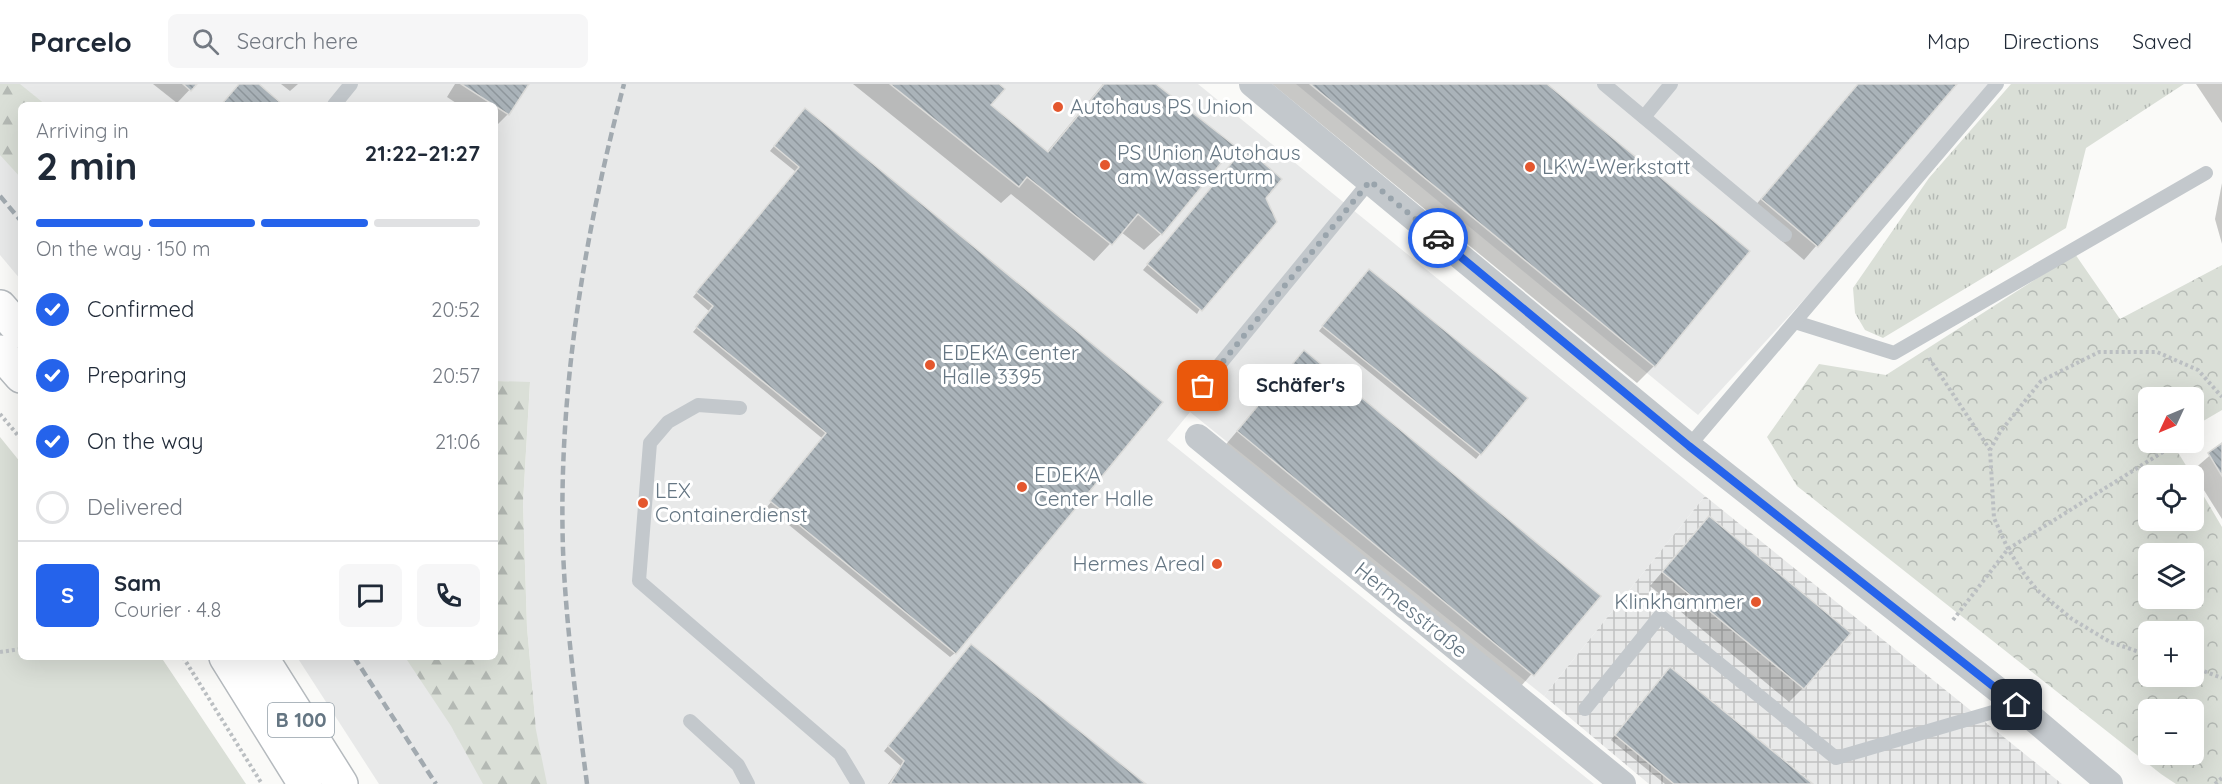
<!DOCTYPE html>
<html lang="en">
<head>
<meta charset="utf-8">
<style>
	body { margin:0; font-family:Quicksand,sans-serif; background:#f6f6f7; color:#1f2937; height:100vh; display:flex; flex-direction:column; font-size:22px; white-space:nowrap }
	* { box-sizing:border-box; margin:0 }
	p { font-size:20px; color:#747a83 }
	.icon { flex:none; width:33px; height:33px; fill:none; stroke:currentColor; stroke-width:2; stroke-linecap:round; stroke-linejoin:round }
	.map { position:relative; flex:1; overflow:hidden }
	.drawer { position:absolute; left:18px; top:18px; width:480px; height:558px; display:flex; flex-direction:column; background:#fff; border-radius:9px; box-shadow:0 6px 24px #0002 }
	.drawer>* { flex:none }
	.needle { width:39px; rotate:226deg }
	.controls { position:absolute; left:2138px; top:303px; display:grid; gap:12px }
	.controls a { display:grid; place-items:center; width:66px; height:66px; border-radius:9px; background:#fff; box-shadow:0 6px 24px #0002; font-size:30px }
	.pin { position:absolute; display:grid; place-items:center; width:51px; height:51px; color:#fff; margin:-26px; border-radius:12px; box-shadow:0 3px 9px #0006 }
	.courier { position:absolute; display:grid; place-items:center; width:60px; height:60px; margin:-30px; border:4px solid #2563eb; border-radius:50%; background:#fff; color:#222; box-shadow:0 2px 8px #0007 }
	.bubble { position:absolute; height:42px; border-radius:9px; background:#fff; box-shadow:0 6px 24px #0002; font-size:20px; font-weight:700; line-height:42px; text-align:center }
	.overview em { font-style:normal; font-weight:700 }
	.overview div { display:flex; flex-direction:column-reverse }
	.overview { display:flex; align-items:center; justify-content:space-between; height:102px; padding:0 18px }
	h1 { font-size:39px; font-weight:700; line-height:45px }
	.bar { display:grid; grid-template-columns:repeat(4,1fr); gap:9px 6px; align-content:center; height:72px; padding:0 18px }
	.bar i { height:8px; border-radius:4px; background:#e0e1e3 }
	.bar .on { background:#2563eb }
	.bar p { grid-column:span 4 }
	.line { display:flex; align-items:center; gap:15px; padding:0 18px; border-top:2px solid #e0e1e3 }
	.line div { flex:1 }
	.round { display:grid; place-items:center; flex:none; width:63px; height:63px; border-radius:9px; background:#f6f6f7 }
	ol { padding:0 18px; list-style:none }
	li { display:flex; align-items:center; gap:18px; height:66px }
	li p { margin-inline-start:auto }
	li .icon { padding:6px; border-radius:50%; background:#2563eb; color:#fff; stroke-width:4 }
	li:last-child { color:#747a83 }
	li i { width:33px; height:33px; border:3px solid #e0e1e3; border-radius:50% }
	header { display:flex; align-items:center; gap:36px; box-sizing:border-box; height:84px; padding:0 30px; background:#fff; border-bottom:2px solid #e0e1e3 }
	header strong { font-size:28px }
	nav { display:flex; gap:33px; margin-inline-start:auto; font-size:21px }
	.search { width:420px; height:54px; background:#f6f6f7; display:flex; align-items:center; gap:15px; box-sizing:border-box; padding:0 21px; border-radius:9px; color:#747a83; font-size:22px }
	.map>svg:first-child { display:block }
</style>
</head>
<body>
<header>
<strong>Parcelo</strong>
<div class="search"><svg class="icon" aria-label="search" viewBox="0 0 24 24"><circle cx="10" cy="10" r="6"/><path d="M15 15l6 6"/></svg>Search here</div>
<nav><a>Map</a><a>Directions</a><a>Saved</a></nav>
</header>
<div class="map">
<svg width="2222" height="700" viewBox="0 0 2222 700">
	<defs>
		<pattern id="industrial-grid" width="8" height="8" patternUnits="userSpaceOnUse" patternTransform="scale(1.5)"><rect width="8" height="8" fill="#e8e9e9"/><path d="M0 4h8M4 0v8" fill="none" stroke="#c0c1c2"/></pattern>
		<pattern id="grass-tufts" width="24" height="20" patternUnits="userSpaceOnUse" patternTransform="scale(1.5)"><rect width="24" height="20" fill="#dadfd7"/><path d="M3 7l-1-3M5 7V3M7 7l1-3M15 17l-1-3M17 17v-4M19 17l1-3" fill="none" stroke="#b4b9b4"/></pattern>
		<pattern id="forest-firs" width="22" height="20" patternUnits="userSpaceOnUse" patternTransform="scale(1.5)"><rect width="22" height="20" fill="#dadfd7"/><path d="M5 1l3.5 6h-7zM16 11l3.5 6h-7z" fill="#b4b9b4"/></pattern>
		<pattern id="park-crowns" width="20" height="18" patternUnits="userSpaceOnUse" patternTransform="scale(1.5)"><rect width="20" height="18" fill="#dadfd7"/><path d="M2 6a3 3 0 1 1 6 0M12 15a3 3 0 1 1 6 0" fill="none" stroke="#b4b9b4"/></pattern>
		<pattern id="building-back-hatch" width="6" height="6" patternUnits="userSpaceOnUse" patternTransform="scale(1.5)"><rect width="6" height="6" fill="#aab3b9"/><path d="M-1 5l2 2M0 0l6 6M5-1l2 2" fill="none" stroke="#8e969c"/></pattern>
	</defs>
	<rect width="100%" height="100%" fill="#fafaf8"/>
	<g fill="#e8e9e9">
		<path d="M0,0H1198L1705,412L1544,612L1190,328L1167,356L1594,700H531L536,646L527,543L523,419L530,299L495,297V21H21V196L0,171Z"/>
		<path d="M1296,0H2002L1698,331Z"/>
		<path d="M297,573H474L515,700H379Z"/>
	</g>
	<path fill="url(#industrial-grid)" d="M1705,412L2062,700H1649L1544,612Z"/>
	<path fill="url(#grass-tufts)" d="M2011,0H2184L2086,64L2066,144L1883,254L1865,246L1855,229L1853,204L1929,94Z"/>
	<g fill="url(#forest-firs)">
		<path d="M0,0H20L46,21H21V94L0,71Z"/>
		<path d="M495,297L530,298L523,419L527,543L536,646L547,700H483L451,642L405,573H495Z"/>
	</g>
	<path fill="url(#park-crowns)" fill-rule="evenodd" d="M2075,170L2120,235L2222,181V326L2193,343V314H2148V358L2172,359L2192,391L2148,392V436H2193V394L2222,443V700H2176L2161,690L1797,402L1767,353L1819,280L1886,291ZM2148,470H2193V514H2148ZM2148,548H2193V592H2148ZM2148,626H2193V670H2148Z"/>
	<path fill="#dadfd7" d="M0,353L21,379V573H161L246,700H0Z"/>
	<g fill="#0003">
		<path d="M153,0H195L177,19Z"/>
		<path d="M281,0H298L290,7Z"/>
		<path d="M455,0H527L508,30L495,43V21H459L447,13Z"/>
		<path d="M853,0H997L989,21L1046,69L1103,0H1154L1161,150L1144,166L1121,148L1094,177L1011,110L1001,119Z"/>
		<path d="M1272,0H1545L1654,282L1637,299Z"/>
		<path d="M1858,0H1955L1804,176L1749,129Z"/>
		<path d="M2196,0H2222V39Z"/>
		<path d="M800,30L955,569L950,573L767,423L823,355L693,248L710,228L693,213L796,88L770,67Z"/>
		<path d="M1241,70L1264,113L1197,230L1143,186Z"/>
		<path d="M2222,99V160L2215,135Z"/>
		<path d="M1364,191L1480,370L1476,375L1319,247Z"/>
		<path d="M1304,268L1598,512L1516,608L1222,365Z"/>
		<path d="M2222,361V435L2192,387Z"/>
		<path d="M1709,434L1803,604L1789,618L1650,502Z"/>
		<path d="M967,567L1144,700H888L901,682L884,667Z"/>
		<path d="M1666,590L1811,700H1665L1611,656Z"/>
	</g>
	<g fill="url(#building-back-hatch)" stroke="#dcdcda" stroke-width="1.5">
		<path d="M183,0H197L191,7Z"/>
		<path d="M239,0H259L283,21H221Z"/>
		<path d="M461,0H529L509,31Z"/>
		<path d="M890,0H999L1005,5L991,21L1048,68L1104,0H1156L1235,62L1162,151L1138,130L1112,161L1027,93L1019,103Z"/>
		<path d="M1310,0H1547L1750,167L1655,283Z"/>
		<path d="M1858,0H1957L1818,163L1761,115Z"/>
		<path d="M805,24L1163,318L956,570L770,417L826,349L696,243L713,222L696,208L799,83L774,62Z"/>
		<path d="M1245,63L1282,95L1266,114L1277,138L1202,227L1147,180Z"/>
		<path d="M1369,185L1528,314L1481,371L1322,242Z"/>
		<path d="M1304,266L1601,512L1534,592L1237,347Z"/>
		<path d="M2222,359V392L2208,369Z"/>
		<path d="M1709,432L1851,549L1804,605L1662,488Z"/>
		<path d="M971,560L1146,700H890L904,677L888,662Z"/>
		<path d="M1670,583L1813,700H1674L1615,651Z"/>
	</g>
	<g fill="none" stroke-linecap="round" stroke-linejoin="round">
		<g stroke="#b5babe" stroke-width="36">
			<g id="primary">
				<path d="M0,223L21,247"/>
				<path d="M0,268L21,292"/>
				<path d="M226,573L305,700"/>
				<path d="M261,573L341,700"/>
			</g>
		</g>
		<g stroke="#bbbfc2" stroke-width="4" stroke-dasharray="3 3" stroke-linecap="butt">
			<path d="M1929,274L1990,366"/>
			<path d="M0,330L21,355"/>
			<path d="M1953,536L2008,465L2166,366"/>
			<path d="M0,568L21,565"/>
			<path d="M2148,571L2110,558L2072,535L2037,506L2022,487L2008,465L1994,434L1990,366L2000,348L2041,297L2099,268H2157L2198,286L2222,313"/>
			<path d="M183,573L262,700"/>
			<path d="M2193,583L2222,594"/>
			<path d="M2215,700L2222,694"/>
		</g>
		<g stroke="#c3c8cc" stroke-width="14">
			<path d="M1604,0L1785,151"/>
			<path d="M334,21L351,0"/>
			<path d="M1644,33L1671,0"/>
			<path d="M1795,238L1894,269L2206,89"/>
			<path d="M1202,302L1370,97"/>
			<path d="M740,324L698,321L668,338L650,359L639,497L840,670L858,700"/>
			<path d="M1689,362L1997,0"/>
			<path d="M1585,625L1660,532L1836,674L2017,621"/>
			<path d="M690,637L738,681L748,700"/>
		</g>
		<g stroke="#c3c8cc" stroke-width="26">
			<path d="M1252,0L1689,362L2017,621L2110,700"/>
			<path d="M1198,353L1623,700"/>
		</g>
		<use href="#primary" stroke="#fff" stroke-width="33"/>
		<g stroke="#a2aab0" stroke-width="4.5" stroke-dasharray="9 4.5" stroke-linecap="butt">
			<path d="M0,112L21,137"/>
			<path d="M354,573L436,700"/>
			<path d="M587,700C577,622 566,544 563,466C558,308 584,152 624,0"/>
		</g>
	</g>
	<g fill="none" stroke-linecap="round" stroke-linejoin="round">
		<path stroke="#99a4ac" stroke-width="6" stroke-dasharray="0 10.8" d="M1203,302L1370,97L1438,154"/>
		<path stroke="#2563eb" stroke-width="8" d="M1438,154L1689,362L2017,621"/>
	</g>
	<g fill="#e4572e" stroke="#fff" stroke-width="2">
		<circle cx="1058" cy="23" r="6"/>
		<circle cx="1105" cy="81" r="6"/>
		<circle cx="1530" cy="83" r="6"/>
		<circle cx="930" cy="281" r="6"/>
		<circle cx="1022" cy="403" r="6"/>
		<circle cx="643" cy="419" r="6"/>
		<circle cx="1217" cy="480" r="6"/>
		<circle cx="1756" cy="518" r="6"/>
	</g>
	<g text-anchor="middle" stroke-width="6" stroke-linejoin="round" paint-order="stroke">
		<rect fill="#fff" stroke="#939fa8" stroke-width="1.5" x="268" y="619" width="66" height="34" rx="4.5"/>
		<g font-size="20" font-weight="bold" fill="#657683">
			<text x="301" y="643">B 100</text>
		</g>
		<g font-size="21" fill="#657683" stroke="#fff" text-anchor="start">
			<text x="1070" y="30">Autohaus PS Union</text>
			<text x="1117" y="76">PS Union Autohaus<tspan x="1117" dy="24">am Wasserturm</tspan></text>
			<text x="1542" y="90">LKW-Werkstatt</text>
			<text x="942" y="276">EDEKA Center<tspan x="942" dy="24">Halle 3395</tspan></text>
			<text x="1034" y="398">EDEKA<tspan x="1034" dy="24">Center Halle</tspan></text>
			<text x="655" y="414">LEX<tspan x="655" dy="24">Containerdienst</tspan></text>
			<text x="1205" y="487" text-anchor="end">Hermes Areal</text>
			<text x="1744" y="525" text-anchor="end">Klinkhammer</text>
		</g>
		<g font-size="21" fill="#657683" stroke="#fff">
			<text transform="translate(1411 526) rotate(39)" y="7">Hermesstraße</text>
		</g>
	</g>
</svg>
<div class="controls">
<a><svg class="needle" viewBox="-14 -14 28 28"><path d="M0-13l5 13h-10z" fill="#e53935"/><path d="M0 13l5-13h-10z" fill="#747a83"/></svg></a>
<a><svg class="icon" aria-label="locate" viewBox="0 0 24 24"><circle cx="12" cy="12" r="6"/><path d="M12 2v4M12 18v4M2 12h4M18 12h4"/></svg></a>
<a><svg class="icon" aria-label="layers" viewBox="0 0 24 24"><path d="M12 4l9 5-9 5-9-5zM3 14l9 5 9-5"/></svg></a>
<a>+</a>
<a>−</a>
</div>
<div class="pin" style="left:1203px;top:302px;background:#ea580c"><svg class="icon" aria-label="bag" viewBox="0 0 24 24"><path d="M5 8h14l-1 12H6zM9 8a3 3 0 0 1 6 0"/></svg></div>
<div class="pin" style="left:2017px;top:621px;background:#1f2937"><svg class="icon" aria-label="home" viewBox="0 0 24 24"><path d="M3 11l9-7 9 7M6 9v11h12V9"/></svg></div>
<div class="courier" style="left:1438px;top:154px"><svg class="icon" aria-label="car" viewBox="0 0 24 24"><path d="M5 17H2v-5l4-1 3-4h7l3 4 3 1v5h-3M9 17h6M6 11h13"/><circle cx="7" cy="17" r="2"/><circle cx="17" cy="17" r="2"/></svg></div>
<div class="bubble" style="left:1239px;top:280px;width:123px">Schäfer's</div>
<section class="drawer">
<div class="overview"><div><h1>2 min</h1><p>Arriving in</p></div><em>21:22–21:27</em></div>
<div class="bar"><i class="on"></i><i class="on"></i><i class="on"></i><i></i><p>On the way · 150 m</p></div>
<ol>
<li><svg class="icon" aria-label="check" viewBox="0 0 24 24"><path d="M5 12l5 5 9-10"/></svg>Confirmed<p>20:52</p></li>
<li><svg class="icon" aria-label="check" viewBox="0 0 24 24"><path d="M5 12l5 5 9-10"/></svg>Preparing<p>20:57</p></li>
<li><svg class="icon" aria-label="check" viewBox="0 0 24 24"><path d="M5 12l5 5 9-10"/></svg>On the way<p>21:06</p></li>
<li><i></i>Delivered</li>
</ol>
<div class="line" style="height:108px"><b class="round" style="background:#2563eb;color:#fff">S</b><div><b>Sam</b><p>Courier · 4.8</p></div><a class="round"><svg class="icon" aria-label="chat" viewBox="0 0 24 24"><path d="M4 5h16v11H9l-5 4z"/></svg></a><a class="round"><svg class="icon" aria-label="phone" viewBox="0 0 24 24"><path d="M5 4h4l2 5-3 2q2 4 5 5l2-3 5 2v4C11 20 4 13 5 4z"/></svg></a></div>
</section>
</div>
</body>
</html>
